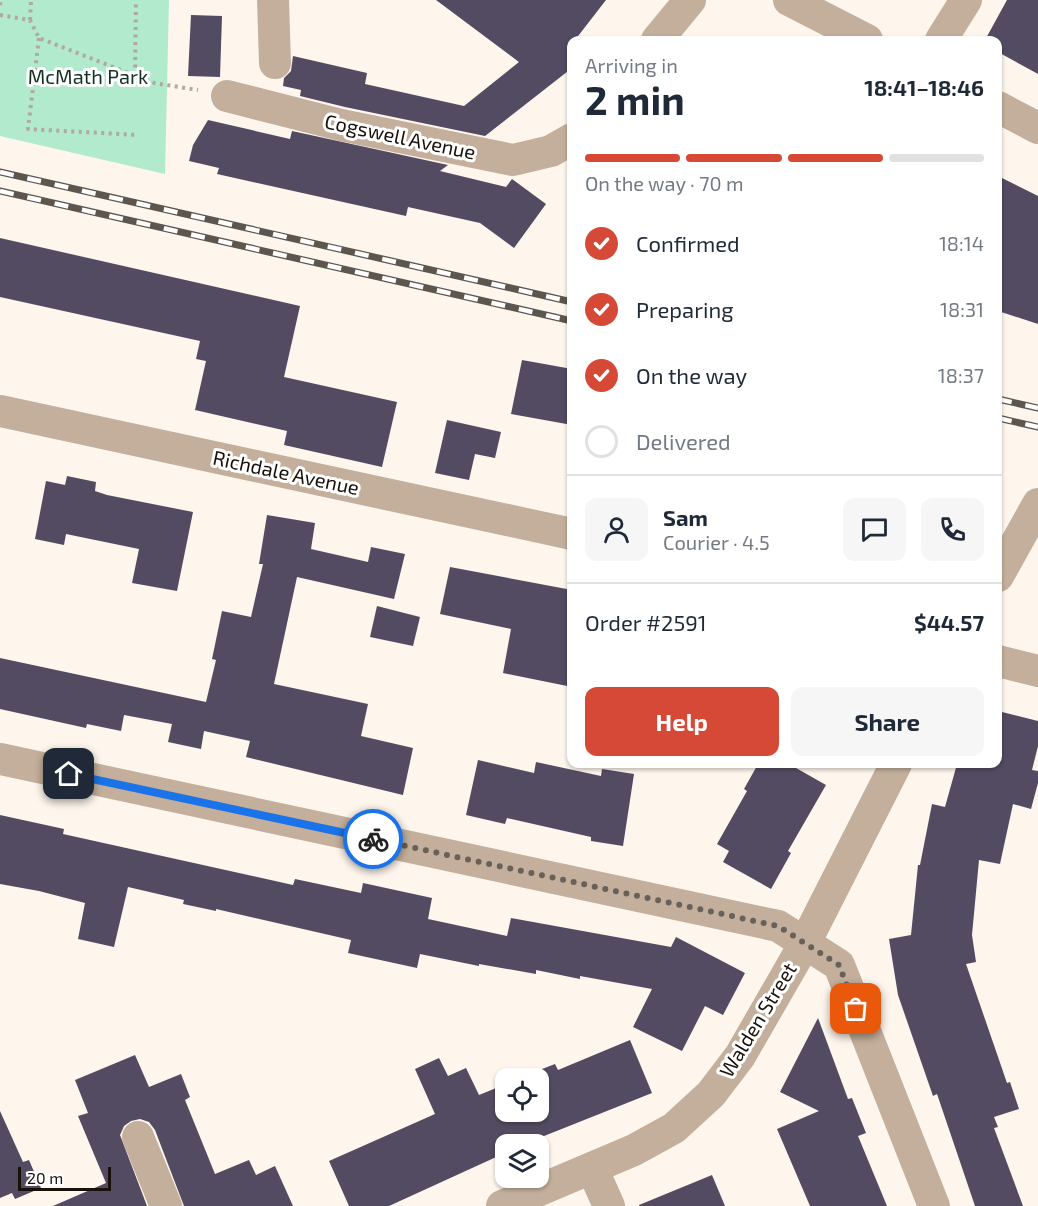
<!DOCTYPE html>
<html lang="en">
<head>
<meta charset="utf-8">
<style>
	body { margin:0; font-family:"Exo 2",sans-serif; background:#f6f6f7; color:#1f2937; height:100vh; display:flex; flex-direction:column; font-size:22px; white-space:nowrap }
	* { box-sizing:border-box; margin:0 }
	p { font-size:20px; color:#747a83 }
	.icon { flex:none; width:33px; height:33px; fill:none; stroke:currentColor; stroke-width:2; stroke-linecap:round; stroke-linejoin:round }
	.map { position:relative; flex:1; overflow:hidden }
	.side { position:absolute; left:567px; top:36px; width:435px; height:732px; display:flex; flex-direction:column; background:#fff; border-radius:12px; box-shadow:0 2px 4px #0004 }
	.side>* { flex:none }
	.controls { position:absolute; left:495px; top:1068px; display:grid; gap:12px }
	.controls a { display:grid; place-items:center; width:54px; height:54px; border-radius:12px; background:#fff; box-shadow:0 2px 4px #0004; font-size:30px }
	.scale { position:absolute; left:18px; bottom:15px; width:93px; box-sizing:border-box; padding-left:6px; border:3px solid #18110a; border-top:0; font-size:16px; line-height:21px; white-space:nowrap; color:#18110a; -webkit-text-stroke:4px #fff; paint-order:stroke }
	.pin { position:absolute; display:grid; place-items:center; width:51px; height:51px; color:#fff; margin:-26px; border-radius:12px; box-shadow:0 3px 9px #0006 }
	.courier { position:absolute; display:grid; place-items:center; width:60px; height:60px; margin:-30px; border:4px solid #1a73e8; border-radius:50%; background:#fff; color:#222; box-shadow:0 2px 8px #0007 }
	.overview em { font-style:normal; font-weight:700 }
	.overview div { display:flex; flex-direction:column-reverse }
	.overview { display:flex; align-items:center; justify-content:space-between; height:102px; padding:0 18px }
	h1 { font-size:39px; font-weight:700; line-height:45px }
	.bar { display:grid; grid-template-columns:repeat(4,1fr); gap:9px 6px; align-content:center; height:72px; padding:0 18px }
	.bar i { height:8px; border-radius:4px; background:#e0e1e3 }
	.bar .on { background:#d64937 }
	.bar p { grid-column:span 4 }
	.line { display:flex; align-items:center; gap:15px; padding:0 18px; border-top:2px solid #e0e1e3 }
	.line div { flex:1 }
	.round { display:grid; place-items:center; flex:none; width:63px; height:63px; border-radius:12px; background:#f6f6f7 }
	ol { padding:0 18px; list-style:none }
	li { display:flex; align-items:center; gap:18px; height:66px }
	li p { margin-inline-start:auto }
	li .icon { padding:6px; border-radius:50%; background:#d64937; color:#fff; stroke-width:4 }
	li:last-child { color:#747a83 }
	li i { width:33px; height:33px; border:3px solid #e0e1e3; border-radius:50% }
	.cta { display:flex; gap:12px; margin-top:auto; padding:12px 18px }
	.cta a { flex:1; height:69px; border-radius:12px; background:#d64937; color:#fff; font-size:24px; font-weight:700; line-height:69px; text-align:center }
	.cta a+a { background:#f6f6f7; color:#1f2937 }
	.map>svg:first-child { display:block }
</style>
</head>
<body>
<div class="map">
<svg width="1038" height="1206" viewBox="0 0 1038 1206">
	<rect width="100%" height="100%" fill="#fef6ed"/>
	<path fill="#b1eacc" d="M0,0H169L165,174L0,136Z"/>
	<g fill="#534b62">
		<path d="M436,0H606L575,40H572V68L485,136L345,107L300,96L301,90L283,86L284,78L291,71L293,56L367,73L365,84L464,106L519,62Z"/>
		<path d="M1007,0H1038V74L998,52V40H985Z"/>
		<path d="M191,15L222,16L220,77L188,76Z"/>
		<path d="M208,120L290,139L292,131L448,165L440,171L506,187L512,179L546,204L514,248L480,223L408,207L406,216L217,174L219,168L189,161L193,145Z"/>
		<path d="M998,176L1038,196V324L998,311Z"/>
		<path d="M0,238L300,306L284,377L397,402L382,467L284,445L287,431L195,410L206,361L196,359L200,341L0,297Z"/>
		<path d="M522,360L572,369V425L511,414Z"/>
		<path d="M447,420L501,432L495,458L475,454L469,480L435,473Z"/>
		<path d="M67,476L96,482L95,491L107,495L193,512L177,591L132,583L139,549L66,534L64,545L35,539L46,481L65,485Z"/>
		<path d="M267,515L315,523L311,549L368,562L371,547L405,554L394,599L297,577L274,684L368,704L361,736L413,748L403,795L246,757L250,741L204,731L201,749L168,742L172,724L124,715L121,731L87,724L86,728L0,709V658L206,702L216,660L212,659L222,611L251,617L263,564H259Z"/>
		<path d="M450,567L572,590V687L503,673L511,629L440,614Z"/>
		<path d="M377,606L420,617L413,646L370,637Z"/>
		<path d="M998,711L1038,721V746L1032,770L1038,771V783L1031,809L1013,804L1000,864L979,860L972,935L976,962L966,964L1007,1083L1010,1082L1019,1109L994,1117L998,1127L994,1128L1023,1206H975L937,1094L933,1096L898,995L889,939L911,935L918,865H920L932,804L945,807L957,764H998Z"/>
		<path d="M478,760L534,773L536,762L601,776L602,769L634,774L623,846L591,841V837L507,818L505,824L466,815Z"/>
		<path d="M758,764H789L826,785L788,851L791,853L771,889L723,862L729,851L717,844L747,791L744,789Z"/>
		<path d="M0,815L64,829L63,834L293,885L295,879L361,893L363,883L432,898L428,919L507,936L511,918L671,947L676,937L745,973L723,1015L705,1006L682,1051L633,1027L652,989L580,976V979L536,970V974L479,964V966L420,954L417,968L348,953L351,940L216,909V911L183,904L184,900L128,887L114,947L78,939L85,903L39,891L0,884Z"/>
		<path d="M818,1018L848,1099L852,1098L866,1133L858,1136L887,1206H810L777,1129L819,1111L780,1092Z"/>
		<path d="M630,1040L652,1093L524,1144H506L505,1153L389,1206H349L329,1161L435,1114L415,1069L439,1058L448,1076L466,1068L479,1095L506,1084V1112H538V1078H519L555,1064L558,1070Z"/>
		<path d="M135,1055L149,1087L181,1074L190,1097L185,1100L215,1174L249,1160L256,1175L275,1166L293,1206H184L155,1130L149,1122L140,1119L131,1121L124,1126L120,1135L147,1206H53L106,1183L78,1116L88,1113L75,1080Z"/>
		<path d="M0,1111L23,1162L29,1160L41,1188L15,1199L12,1193L0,1198Z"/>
		<path d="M712,1175L725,1206H639V1205Z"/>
	</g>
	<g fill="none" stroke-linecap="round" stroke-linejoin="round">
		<g stroke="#b1a9a1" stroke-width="4" stroke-dasharray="3 4.5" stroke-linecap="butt">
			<path d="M0,5L1,0"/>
			<path d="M0,15L30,20L39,38L154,83L198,90"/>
			<path d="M30,20L31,0"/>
			<path d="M39,38L28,129L137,135"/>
			<path d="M135,75L136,0"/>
		</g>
		<g stroke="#c3af9b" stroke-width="32">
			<path d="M273,0L275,63"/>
			<path d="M789,0L867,40"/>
			<path d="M657,40L690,0"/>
			<path d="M941,40L966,0"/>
			<path d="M227,96L341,125L513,160L551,151L572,139"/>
			<path d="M998,107L1038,128"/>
			<path d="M0,411L572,534"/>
			<path d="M998,576L1038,504"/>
			<path d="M998,661L1038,671"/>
			<path d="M0,759L778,926L839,965L934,1206"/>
			<path d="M138,1137L166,1206"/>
			<path d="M592,1168L609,1206"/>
			<path d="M502,1206L634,1150L674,1128L711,1094L740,1056L805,943L896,764"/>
		</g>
		<g stroke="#5d564e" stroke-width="7">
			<g id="rail">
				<path d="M0,172L572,302"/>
				<path d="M0,191L572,321"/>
				<path d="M998,399L1038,408"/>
				<path d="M998,418L1038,427"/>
			</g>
		</g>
		<use href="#rail" stroke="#fff" stroke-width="4.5" stroke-dasharray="14" stroke-linecap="butt"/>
	</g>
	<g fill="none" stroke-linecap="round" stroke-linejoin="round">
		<path stroke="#686159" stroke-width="6" stroke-dasharray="0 10.8" d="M373,839L778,926L839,965L856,1009"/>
		<path stroke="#1a73e8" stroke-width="8" d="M69,774L373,839"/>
	</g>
	<g text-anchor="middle" stroke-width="6" stroke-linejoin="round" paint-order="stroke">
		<g font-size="20" fill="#133123" stroke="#fff">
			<text x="88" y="84">McMath Park</text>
		</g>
		<g font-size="20" fill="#18110a" stroke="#fff">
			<text transform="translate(400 137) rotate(12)" y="7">Cogswell Avenue</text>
			<text transform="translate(286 473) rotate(12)" y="7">Richdale Avenue</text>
			<text transform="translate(758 1020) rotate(-59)" y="7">Walden Street</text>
		</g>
	</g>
</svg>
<div class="controls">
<a><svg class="icon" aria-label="locate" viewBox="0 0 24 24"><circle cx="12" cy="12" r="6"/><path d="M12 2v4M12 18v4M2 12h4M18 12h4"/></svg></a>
<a><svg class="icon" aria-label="layers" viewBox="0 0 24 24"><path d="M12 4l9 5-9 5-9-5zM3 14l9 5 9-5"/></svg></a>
</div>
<div class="scale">20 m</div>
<div class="pin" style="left:856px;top:1009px;background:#ea580c"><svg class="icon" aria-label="bag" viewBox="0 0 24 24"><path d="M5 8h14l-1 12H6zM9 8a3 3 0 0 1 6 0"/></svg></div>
<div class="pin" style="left:69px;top:774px;background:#1f2937"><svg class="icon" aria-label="home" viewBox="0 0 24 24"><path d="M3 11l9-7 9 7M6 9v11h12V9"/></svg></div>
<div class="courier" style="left:373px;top:839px"><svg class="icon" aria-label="bike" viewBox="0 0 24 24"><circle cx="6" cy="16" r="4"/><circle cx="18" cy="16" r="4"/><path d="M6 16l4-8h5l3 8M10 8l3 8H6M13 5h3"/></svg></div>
<section class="side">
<div class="overview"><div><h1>2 min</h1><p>Arriving in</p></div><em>18:41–18:46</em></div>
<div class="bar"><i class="on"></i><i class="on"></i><i class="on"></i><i></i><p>On the way · 70 m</p></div>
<ol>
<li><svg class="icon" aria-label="check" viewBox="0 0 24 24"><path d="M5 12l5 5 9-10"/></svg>Confirmed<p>18:14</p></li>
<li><svg class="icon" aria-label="check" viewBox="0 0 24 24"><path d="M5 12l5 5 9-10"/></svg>Preparing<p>18:31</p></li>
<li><svg class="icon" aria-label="check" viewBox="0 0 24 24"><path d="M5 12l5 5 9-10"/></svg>On the way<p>18:37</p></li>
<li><i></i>Delivered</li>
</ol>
<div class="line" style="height:108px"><a class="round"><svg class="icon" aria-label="person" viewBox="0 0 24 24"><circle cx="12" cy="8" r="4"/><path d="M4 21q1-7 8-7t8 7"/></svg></a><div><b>Sam</b><p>Courier · 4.5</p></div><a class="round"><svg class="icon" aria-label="chat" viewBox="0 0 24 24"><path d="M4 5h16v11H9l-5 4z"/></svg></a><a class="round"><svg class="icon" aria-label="phone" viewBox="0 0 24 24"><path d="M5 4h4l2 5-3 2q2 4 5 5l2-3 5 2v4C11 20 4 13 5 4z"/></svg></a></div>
<div class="line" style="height:78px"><div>Order #2591</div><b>$44.57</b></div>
<div class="cta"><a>Help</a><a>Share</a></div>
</section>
</div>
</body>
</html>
